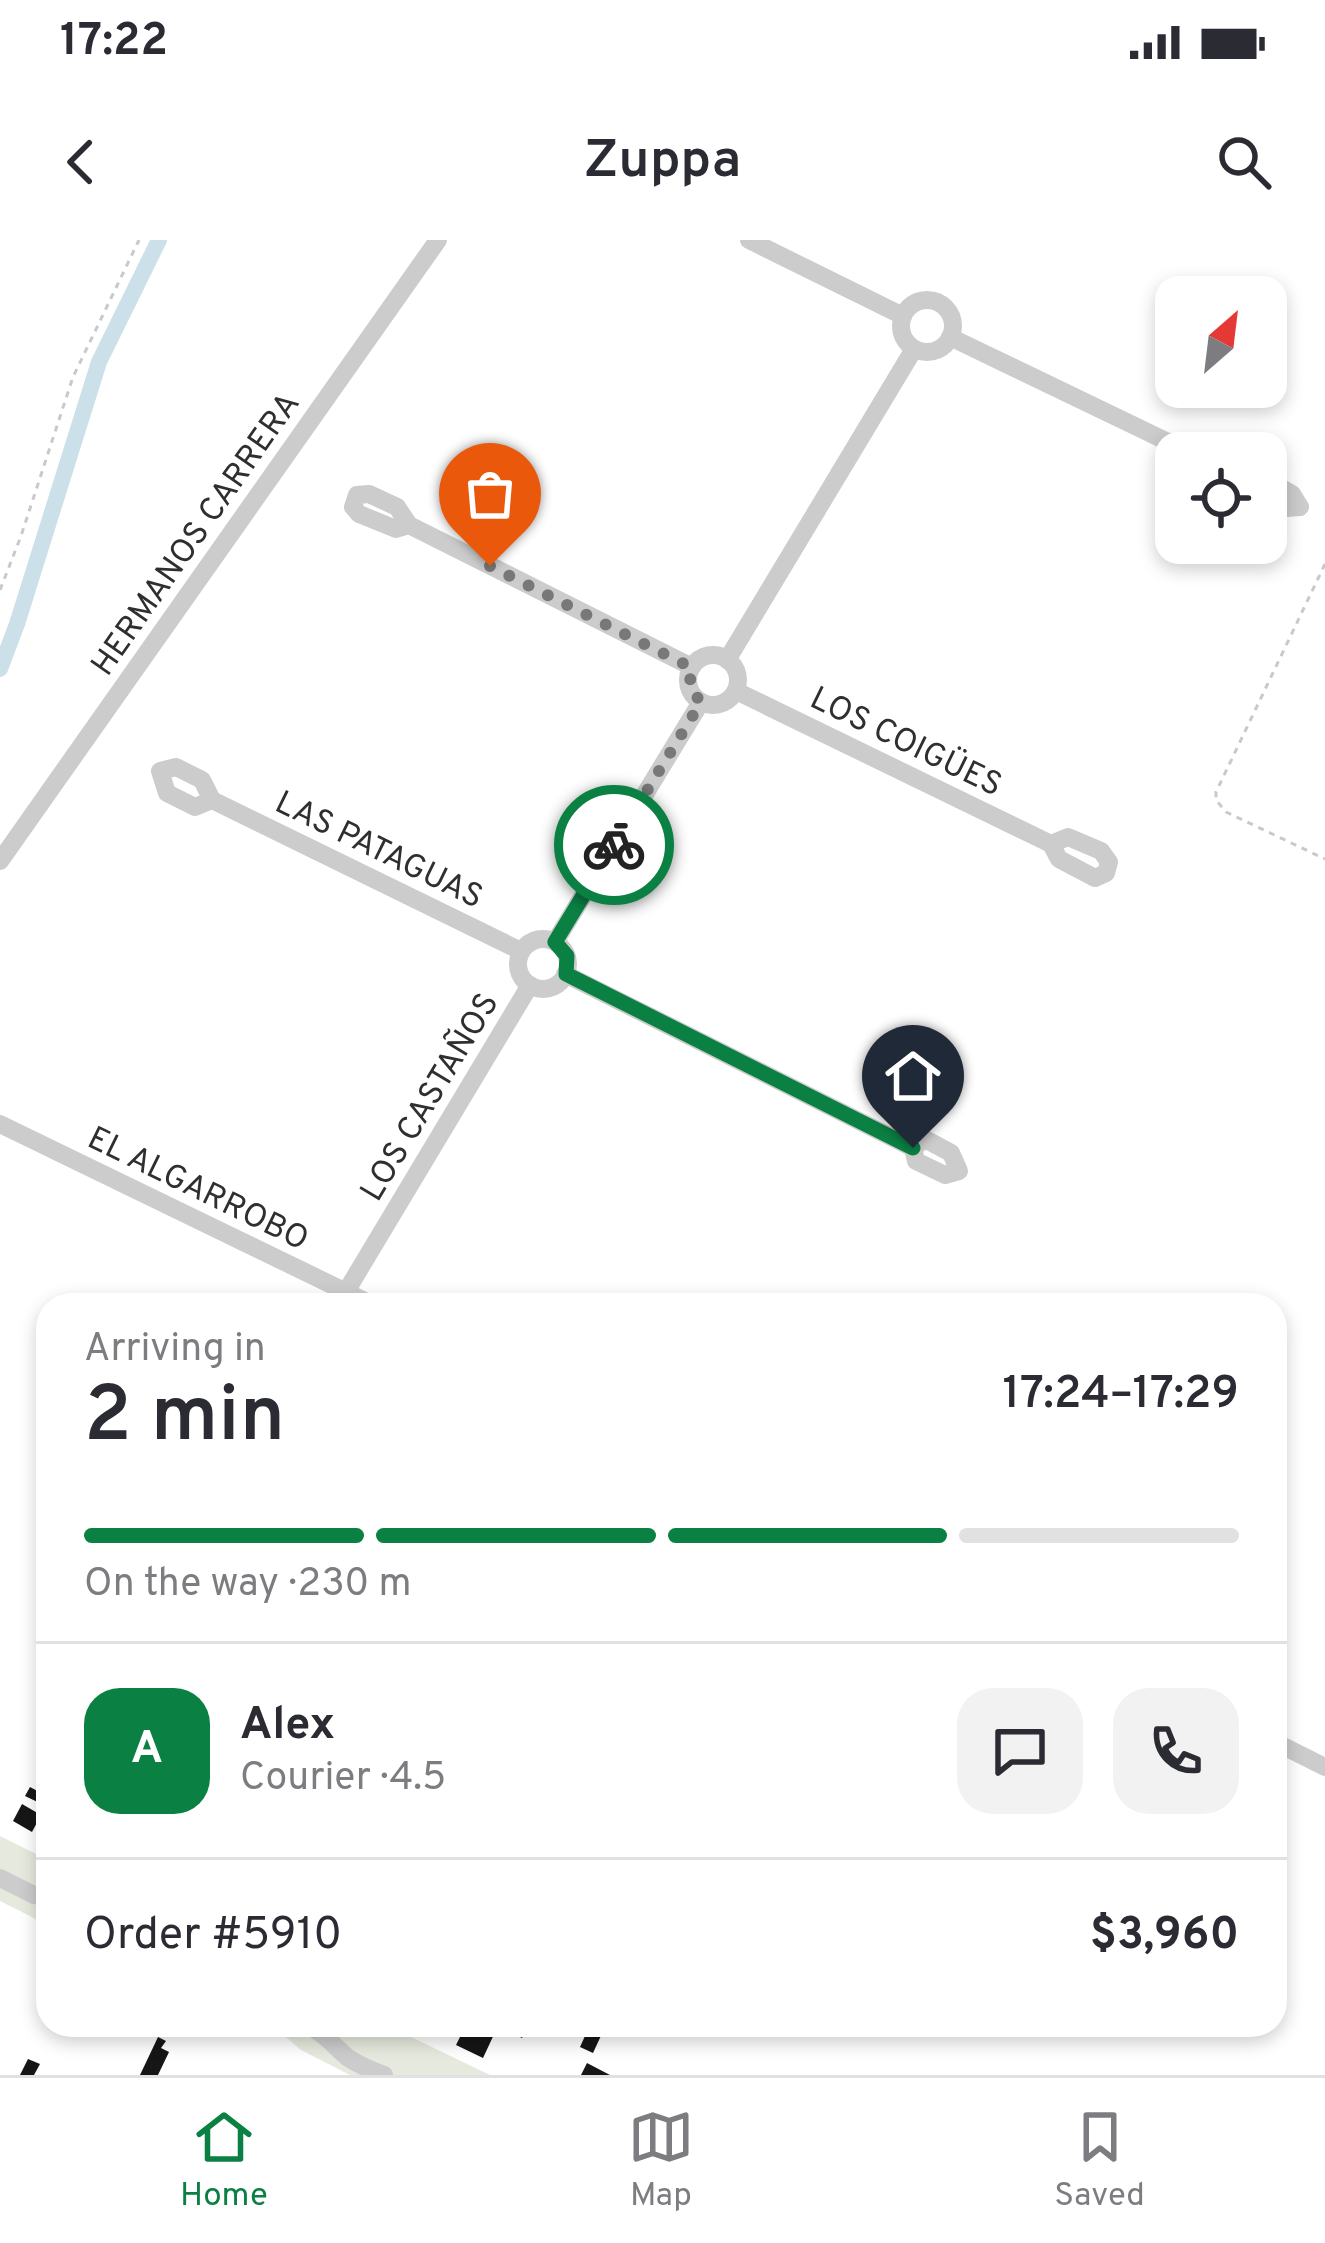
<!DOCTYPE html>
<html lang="en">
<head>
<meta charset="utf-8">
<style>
	body { margin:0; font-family:Overpass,sans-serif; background:#f2f2f3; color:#2b2b33; height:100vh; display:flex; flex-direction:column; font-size:45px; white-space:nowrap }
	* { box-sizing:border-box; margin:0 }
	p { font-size:39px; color:#7c7c81 }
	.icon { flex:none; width:66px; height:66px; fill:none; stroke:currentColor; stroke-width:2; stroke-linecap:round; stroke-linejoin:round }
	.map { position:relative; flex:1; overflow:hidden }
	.drawer { position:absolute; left:36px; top:1053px; width:1251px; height:744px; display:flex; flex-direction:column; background:#fff; border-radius:36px; box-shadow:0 6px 18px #0003 }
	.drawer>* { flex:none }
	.needle { width:78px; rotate:28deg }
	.buttons { position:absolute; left:1155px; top:36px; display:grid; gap:24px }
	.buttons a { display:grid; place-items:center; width:132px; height:132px; border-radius:24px; background:#fff; box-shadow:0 6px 18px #0003; font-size:60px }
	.pin { position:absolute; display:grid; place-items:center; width:102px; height:102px; color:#fff; margin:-123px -51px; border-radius:50% 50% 50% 0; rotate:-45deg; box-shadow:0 0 12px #0007 }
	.pin .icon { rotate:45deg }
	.courier { position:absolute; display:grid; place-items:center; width:120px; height:120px; margin:-60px; border:9px solid #0b8043; border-radius:50%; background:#fff; color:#222; box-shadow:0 3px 15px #0007 }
	.head em { font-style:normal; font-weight:600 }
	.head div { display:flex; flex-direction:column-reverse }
	.head { display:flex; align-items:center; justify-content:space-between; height:204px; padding:0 48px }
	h1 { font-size:78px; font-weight:600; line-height:90px }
	.bar { display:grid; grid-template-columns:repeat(4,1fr); gap:18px 12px; align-content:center; height:144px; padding:0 48px }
	.bar i { height:15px; border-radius:9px; background:#e1e1e2 }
	.bar .on { background:#0b8043 }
	.bar p { grid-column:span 4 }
	.line { display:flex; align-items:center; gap:30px; padding:0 48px; border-top:3px solid #e1e1e2 }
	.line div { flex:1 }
	.round { display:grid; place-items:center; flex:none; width:126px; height:126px; border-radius:36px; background:#f2f2f3 }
	.status { display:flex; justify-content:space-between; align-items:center; height:84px; padding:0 60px; background:#fff; direction:ltr }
	.status svg { height:33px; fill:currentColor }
	header { display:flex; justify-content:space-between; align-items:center; height:156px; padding:0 48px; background:#fff; font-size:54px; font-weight:600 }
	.tabs { display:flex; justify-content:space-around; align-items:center; height:168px; border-top:3px solid #e1e1e2; background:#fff; font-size:33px; color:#7c7c81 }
	.tabs a { display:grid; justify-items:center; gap:6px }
	.tabs .on { color:#0b8043 }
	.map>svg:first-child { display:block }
</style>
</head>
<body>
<div class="status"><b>17:22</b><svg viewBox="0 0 49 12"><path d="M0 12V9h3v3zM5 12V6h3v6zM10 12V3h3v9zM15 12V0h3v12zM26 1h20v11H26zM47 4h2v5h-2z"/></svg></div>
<header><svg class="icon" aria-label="back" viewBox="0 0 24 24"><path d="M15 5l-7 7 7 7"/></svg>Zuppa<svg class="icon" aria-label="search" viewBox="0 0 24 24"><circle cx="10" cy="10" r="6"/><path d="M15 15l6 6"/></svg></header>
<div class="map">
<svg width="1325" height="1835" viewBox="0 0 1325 1835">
	<rect width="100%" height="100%" fill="#fff"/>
	<g fill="#e6eade">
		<path d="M0,1596L48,1620V1685L0,1661Z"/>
		<path d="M272,1785H386L490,1835H350L301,1810Z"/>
	</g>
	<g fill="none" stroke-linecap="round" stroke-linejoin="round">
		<path stroke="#cce0e9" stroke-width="16" d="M0,429L17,384L99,122L159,0"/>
	</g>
	<g fill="#161616">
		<path d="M48,1535V1567L25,1556L30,1547L43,1554L46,1548L42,1546Z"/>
		<path d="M22,1564L41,1575L32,1592L13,1581Z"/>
		<path d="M466,1785H491L497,1788L483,1818L456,1805Z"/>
		<path d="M509,1785H529L522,1798L507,1790Z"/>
		<path d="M590,1785L605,1787L593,1813L580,1807Z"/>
		<path d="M158,1797L166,1801L161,1808L169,1812L158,1835H140Z"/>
		<path d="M28,1819L40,1824L34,1835H20Z"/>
		<path d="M587,1823L610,1835H581Z"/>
	</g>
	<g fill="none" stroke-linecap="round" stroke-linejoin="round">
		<g stroke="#c9c9c9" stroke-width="3" stroke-dasharray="6 6" stroke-linecap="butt">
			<path d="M1325,324L1216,552V560L1226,572L1325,619"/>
			<path d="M0,350L21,296L73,137L139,0"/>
		</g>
		<g stroke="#ccc" stroke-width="18">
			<path d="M749,0L903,76"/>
			<circle cx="927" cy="86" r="26"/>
			<path d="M950,97L1191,213"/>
			<path d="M1266,239L1292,254L1300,267L1286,268L1266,260"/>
			<path d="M369,254L397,267L409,285L396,289L359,274L353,267L357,255Z"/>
			<path d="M409,285L692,427"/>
			<circle cx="713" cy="440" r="25"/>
			<path d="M727,420L914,109"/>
			<path d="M736,451L1051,604"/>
			<path d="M176,527L202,540L212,560L195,567L167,553L160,531Z"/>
			<path d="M212,560L521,711"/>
			<path d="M1068,597L1101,611L1109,622L1106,633L1095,638L1059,619L1051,604Z"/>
			<path d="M0,621L438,0"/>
			<circle cx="543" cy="724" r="25"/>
			<path d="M555,702L701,462"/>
			<path d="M565,734L913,908"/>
			<path d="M0,884L373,1065"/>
			<path d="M925,899L951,913L959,931L945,935L916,921L913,908Z"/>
			<path d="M341,1060L530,745"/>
			<path d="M1275,1502L1325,1527"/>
			<path d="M0,1638L34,1655L48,1657"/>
			<path d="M315,1785L317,1791C329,1798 336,1808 347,1817C358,1825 371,1830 384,1835"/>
		</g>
	</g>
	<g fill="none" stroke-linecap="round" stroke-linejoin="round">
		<path stroke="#787878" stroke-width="12" stroke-dasharray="0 21.6" d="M490,326L692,428L689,447L701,462L614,605"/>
		<path stroke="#0b8043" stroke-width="15" d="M614,605L555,702L567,716L566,734L913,908"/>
	</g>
	<g text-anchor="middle" stroke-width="12" stroke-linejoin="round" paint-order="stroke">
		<g font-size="33" fill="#2f2f2f" stroke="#fff">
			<text transform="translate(194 293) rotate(-55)" y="12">HERMANOS CARRERA</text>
			<text transform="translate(907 500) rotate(26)" y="12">LOS COIGÜES</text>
			<text transform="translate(380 608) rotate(26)" y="12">LAS PATAGUAS</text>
			<text transform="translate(428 856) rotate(-59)" y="12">LOS CASTAÑOS</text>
			<text transform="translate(199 947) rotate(26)" y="12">EL ALGARROBO</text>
		</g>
	</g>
</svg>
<div class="buttons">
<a><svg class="needle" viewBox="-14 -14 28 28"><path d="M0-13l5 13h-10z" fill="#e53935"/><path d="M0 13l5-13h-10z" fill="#7c7c81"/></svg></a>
<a><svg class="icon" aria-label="locate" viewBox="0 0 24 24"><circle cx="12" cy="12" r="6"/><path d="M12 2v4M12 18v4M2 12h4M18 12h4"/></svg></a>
</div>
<div class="pin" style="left:490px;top:326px;background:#ea580c"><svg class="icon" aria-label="bag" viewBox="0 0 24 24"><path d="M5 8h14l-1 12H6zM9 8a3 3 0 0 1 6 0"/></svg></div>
<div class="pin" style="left:913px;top:908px;background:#1f2937"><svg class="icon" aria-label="home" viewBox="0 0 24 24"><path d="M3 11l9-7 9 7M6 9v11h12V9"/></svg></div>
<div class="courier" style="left:614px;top:605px"><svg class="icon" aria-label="bike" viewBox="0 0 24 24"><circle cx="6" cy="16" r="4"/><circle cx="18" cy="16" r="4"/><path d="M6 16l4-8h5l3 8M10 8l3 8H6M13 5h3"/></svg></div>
<section class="drawer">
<div class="head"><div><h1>2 min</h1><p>Arriving in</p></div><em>17:24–17:29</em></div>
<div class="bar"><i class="on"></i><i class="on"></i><i class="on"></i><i></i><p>On the way · 230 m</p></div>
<div class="line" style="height:216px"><b class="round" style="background:#0b8043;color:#fff">A</b><div><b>Alex</b><p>Courier · 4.5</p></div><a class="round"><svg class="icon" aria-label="chat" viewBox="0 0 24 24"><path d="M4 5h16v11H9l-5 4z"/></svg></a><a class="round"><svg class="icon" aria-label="phone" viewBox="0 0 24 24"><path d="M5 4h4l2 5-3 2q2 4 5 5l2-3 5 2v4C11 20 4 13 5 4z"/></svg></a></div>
<div class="line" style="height:156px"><div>Order #5910</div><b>$3,960</b></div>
</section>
</div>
<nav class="tabs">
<a class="on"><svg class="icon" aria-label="home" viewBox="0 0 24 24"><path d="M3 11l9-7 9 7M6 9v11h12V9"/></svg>Home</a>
<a><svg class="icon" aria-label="map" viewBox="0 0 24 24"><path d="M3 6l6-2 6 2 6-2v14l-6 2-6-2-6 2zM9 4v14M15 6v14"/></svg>Map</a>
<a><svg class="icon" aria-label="saved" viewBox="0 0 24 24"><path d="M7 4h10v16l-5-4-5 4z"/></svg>Saved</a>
</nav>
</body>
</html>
